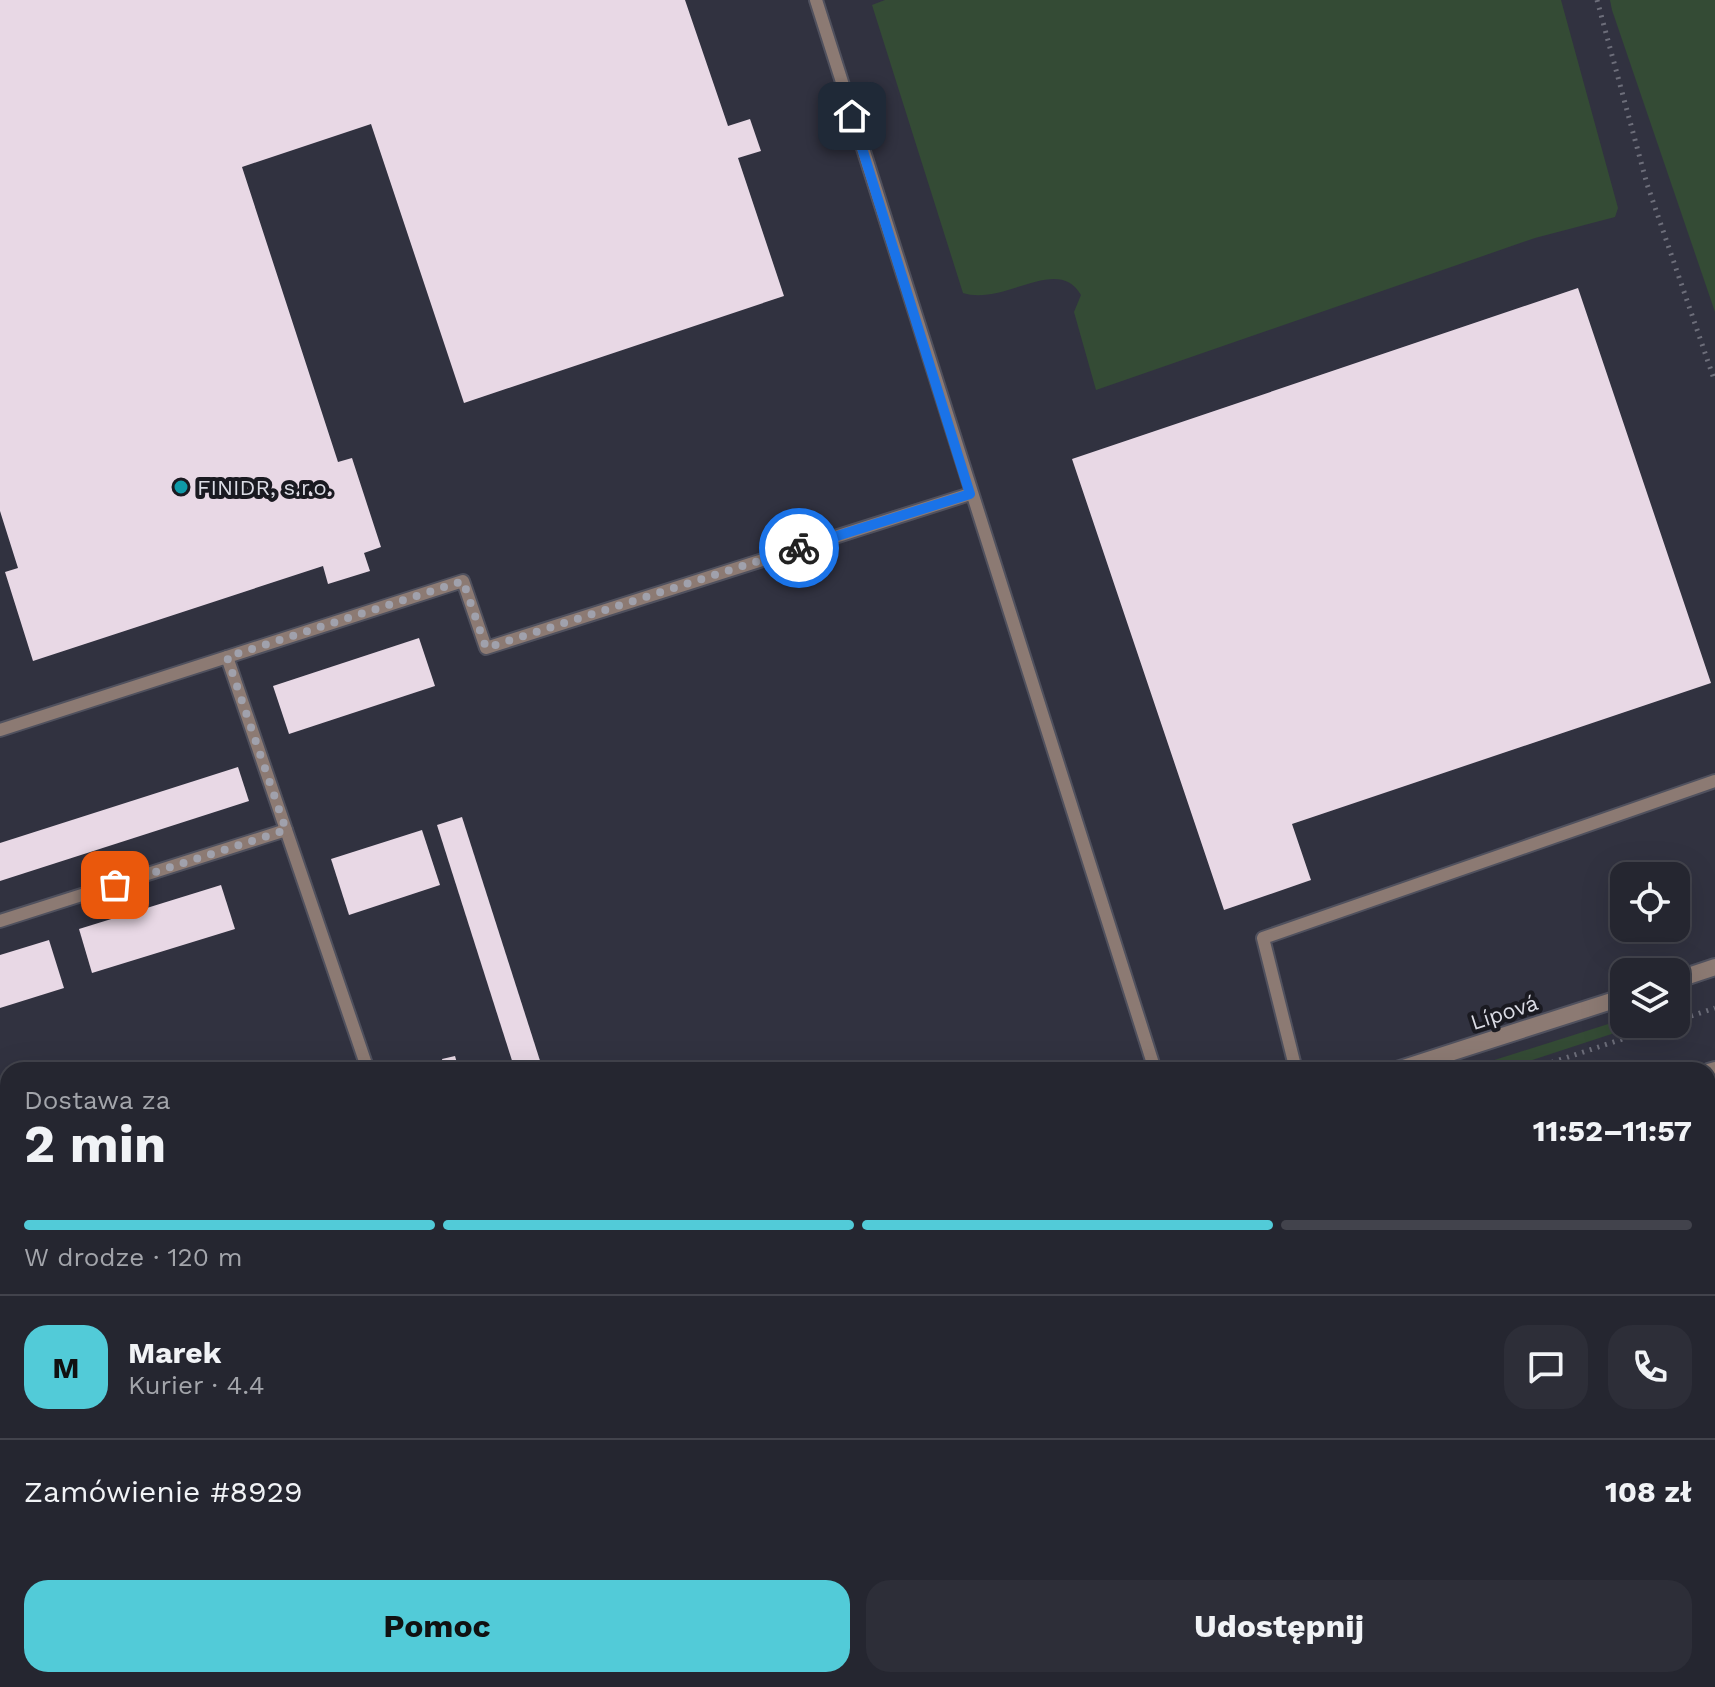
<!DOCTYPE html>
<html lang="pl">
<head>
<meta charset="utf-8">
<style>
	body { margin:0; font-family:"Work Sans",sans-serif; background:#2d2e38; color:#f1f3f6; height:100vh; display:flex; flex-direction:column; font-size:30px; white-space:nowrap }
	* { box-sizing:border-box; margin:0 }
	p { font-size:26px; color:#a3a5ab }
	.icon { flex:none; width:44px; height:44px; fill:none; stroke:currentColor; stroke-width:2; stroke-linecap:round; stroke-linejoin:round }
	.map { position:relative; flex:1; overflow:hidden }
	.drawer { position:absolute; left:0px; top:1062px; width:1716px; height:626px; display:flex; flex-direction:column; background:#252630; border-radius:24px 24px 0 0; box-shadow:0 8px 32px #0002,0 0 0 2px #42434c }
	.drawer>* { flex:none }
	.tools { position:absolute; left:1610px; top:862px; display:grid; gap:16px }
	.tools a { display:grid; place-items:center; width:80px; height:80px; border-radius:16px; background:#252630; box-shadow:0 8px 32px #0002,0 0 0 2px #42434c; font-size:40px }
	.pin { position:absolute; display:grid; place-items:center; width:68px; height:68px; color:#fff; margin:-34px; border-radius:16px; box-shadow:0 4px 12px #0006 }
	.courier { position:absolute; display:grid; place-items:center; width:80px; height:80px; margin:-40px; border:6px solid #1a73e8; border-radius:50%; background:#fff; color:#222; box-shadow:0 2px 10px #0007 }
	.overview em { font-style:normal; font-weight:700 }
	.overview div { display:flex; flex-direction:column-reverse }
	.overview { display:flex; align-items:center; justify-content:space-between; height:136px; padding:0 24px }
	h1 { font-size:52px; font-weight:700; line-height:60px }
	.bar { display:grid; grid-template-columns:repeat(4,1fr); gap:12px 8px; align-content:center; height:96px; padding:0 24px }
	.bar i { height:10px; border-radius:6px; background:#42434c }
	.bar .current { background:#52cbd8 }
	.bar p { grid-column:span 4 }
	.line { display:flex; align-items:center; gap:20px; padding:0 24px; border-top:2px solid #42434c }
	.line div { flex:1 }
	.round { display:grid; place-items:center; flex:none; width:84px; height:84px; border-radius:24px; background:#2d2e38 }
	.cta { display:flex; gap:16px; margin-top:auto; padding:16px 24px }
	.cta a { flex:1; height:92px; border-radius:24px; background:#52cbd8; color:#111; font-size:32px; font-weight:700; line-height:92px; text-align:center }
	.cta a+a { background:#2d2e38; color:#f1f3f6 }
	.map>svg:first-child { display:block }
</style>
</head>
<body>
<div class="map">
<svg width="1715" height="1687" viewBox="0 0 1715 1687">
	<rect width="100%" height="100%" fill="#313240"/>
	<g fill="#344b35">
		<path d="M885,0H1561L1618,208L1615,217L1535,238L1096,390L1074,312L1081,295C1058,254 1005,306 963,293L872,5Z"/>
		<path d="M1610,0H1715V312L1612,10Z"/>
		<path d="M1624,1019V1024H1642L1502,1070H1463Z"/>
	</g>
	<g fill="#e8d8e5">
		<path d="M0,0H685L728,126L750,119L761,151L738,158L784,296L464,403L371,124L242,167L338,462L352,458L381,547L364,553L370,571L328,584L323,566L33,661L5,572L18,568L0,511Z"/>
		<path d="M1578,288L1711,683L1292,824L1311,880L1224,910L1072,459Z"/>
		<path d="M419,638L435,686L289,734L273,686Z"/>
		<path d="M238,767L249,801L0,881V843Z"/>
		<path d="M462,817L543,1070H515L437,825Z"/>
		<path d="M422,830L440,885L349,915L331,859Z"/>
		<path d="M221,885L235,929L92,973L79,929Z"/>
		<path d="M49,940L64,988L0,1008V955Z"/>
		<path d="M455,1056L459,1070H445L442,1059Z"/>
		<path d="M1715,1216V1687H402L421,1680H1708V1219Z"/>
		<path d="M0,1338L8,1361V1408L0,1410Z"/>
		<path d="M70,1680H268L270,1687H72Z"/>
	</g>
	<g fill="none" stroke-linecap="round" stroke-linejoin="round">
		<g stroke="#50515e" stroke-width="16">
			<g id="lane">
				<path d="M816,0L1155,1070"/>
				<path d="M227,657L463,581L486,648L970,494"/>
				<path d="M0,730L227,657L368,1070"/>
				<path d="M0,921L286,830"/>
				<path d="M1296,1070L1263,938L1715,781"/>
				<path d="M1708,1070L1715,1068"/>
				<path d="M0,1290L8,1288"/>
				<path d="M0,1662L8,1660"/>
			</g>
		</g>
		<g stroke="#50515e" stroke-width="20">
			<g id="street">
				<path d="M1676,980L1715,967"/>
				<path d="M1397,1070L1624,997"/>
				<path d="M0,1526L8,1524"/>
			</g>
		</g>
		<g stroke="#6d6e7a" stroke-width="5" stroke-dasharray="2 6" stroke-linecap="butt">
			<path d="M1597,0L1647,184L1715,382"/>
			<path d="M1676,1021L1715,1008"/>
			<path d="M1529,1070L1668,1024"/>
			<path d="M0,1561L8,1558"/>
		</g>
		<use href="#lane" stroke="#8c7a73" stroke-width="12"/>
		<use href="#street" stroke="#8c7a73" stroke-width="16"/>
	</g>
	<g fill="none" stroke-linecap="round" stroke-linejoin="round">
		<path stroke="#a0a1ac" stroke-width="8" stroke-dasharray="0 14.4" d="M115,885L286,830L227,657L463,581L486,648L799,548"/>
		<path stroke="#1a73e8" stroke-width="10" d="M799,548L970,494L852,116"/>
	</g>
	<circle fill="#0f9aa8" stroke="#1a1a21" stroke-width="3" cx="181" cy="487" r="8"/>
	<g text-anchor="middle" stroke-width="8" stroke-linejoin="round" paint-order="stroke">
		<g font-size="22" fill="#dcdde6" stroke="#1a1a21" text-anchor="start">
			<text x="197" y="495">FINIDR, s.r.o.</text>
		</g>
		<g font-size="22" fill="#dcdde6" stroke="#1a1a21">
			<text transform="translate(1504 1012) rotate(-18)" y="8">Lípová</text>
		</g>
	</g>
</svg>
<div class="tools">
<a><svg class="icon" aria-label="locate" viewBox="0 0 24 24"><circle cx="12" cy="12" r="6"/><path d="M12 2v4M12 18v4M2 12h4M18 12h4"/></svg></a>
<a><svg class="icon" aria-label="layers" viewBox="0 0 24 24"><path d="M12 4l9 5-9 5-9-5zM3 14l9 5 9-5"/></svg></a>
</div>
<div class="pin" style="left:115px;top:885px;background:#ea580c"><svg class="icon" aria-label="bag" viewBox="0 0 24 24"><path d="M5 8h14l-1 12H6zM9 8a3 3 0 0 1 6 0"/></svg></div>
<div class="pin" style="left:852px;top:116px;background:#1f2937"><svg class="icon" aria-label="home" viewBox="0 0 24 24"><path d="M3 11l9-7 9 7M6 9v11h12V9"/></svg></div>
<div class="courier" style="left:799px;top:548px"><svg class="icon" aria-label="bike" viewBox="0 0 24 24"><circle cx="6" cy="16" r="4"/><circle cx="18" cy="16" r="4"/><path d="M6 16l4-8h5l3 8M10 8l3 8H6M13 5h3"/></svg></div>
<section class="drawer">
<div class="overview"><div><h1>2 min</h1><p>Dostawa za</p></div><em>11:52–11:57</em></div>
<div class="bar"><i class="current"></i><i class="current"></i><i class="current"></i><i></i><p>W drodze · 120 m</p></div>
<div class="line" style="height:144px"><b class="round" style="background:#52cbd8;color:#111">M</b><div><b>Marek</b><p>Kurier · 4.4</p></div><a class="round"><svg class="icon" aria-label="chat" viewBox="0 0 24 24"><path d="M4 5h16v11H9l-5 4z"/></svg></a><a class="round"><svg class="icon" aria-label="phone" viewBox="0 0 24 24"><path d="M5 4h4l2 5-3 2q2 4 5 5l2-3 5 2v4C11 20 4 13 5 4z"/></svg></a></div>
<div class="line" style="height:104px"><div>Zamówienie #8929</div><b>108 zł</b></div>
<div class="cta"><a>Pomoc</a><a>Udostępnij</a></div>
</section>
</div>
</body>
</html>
